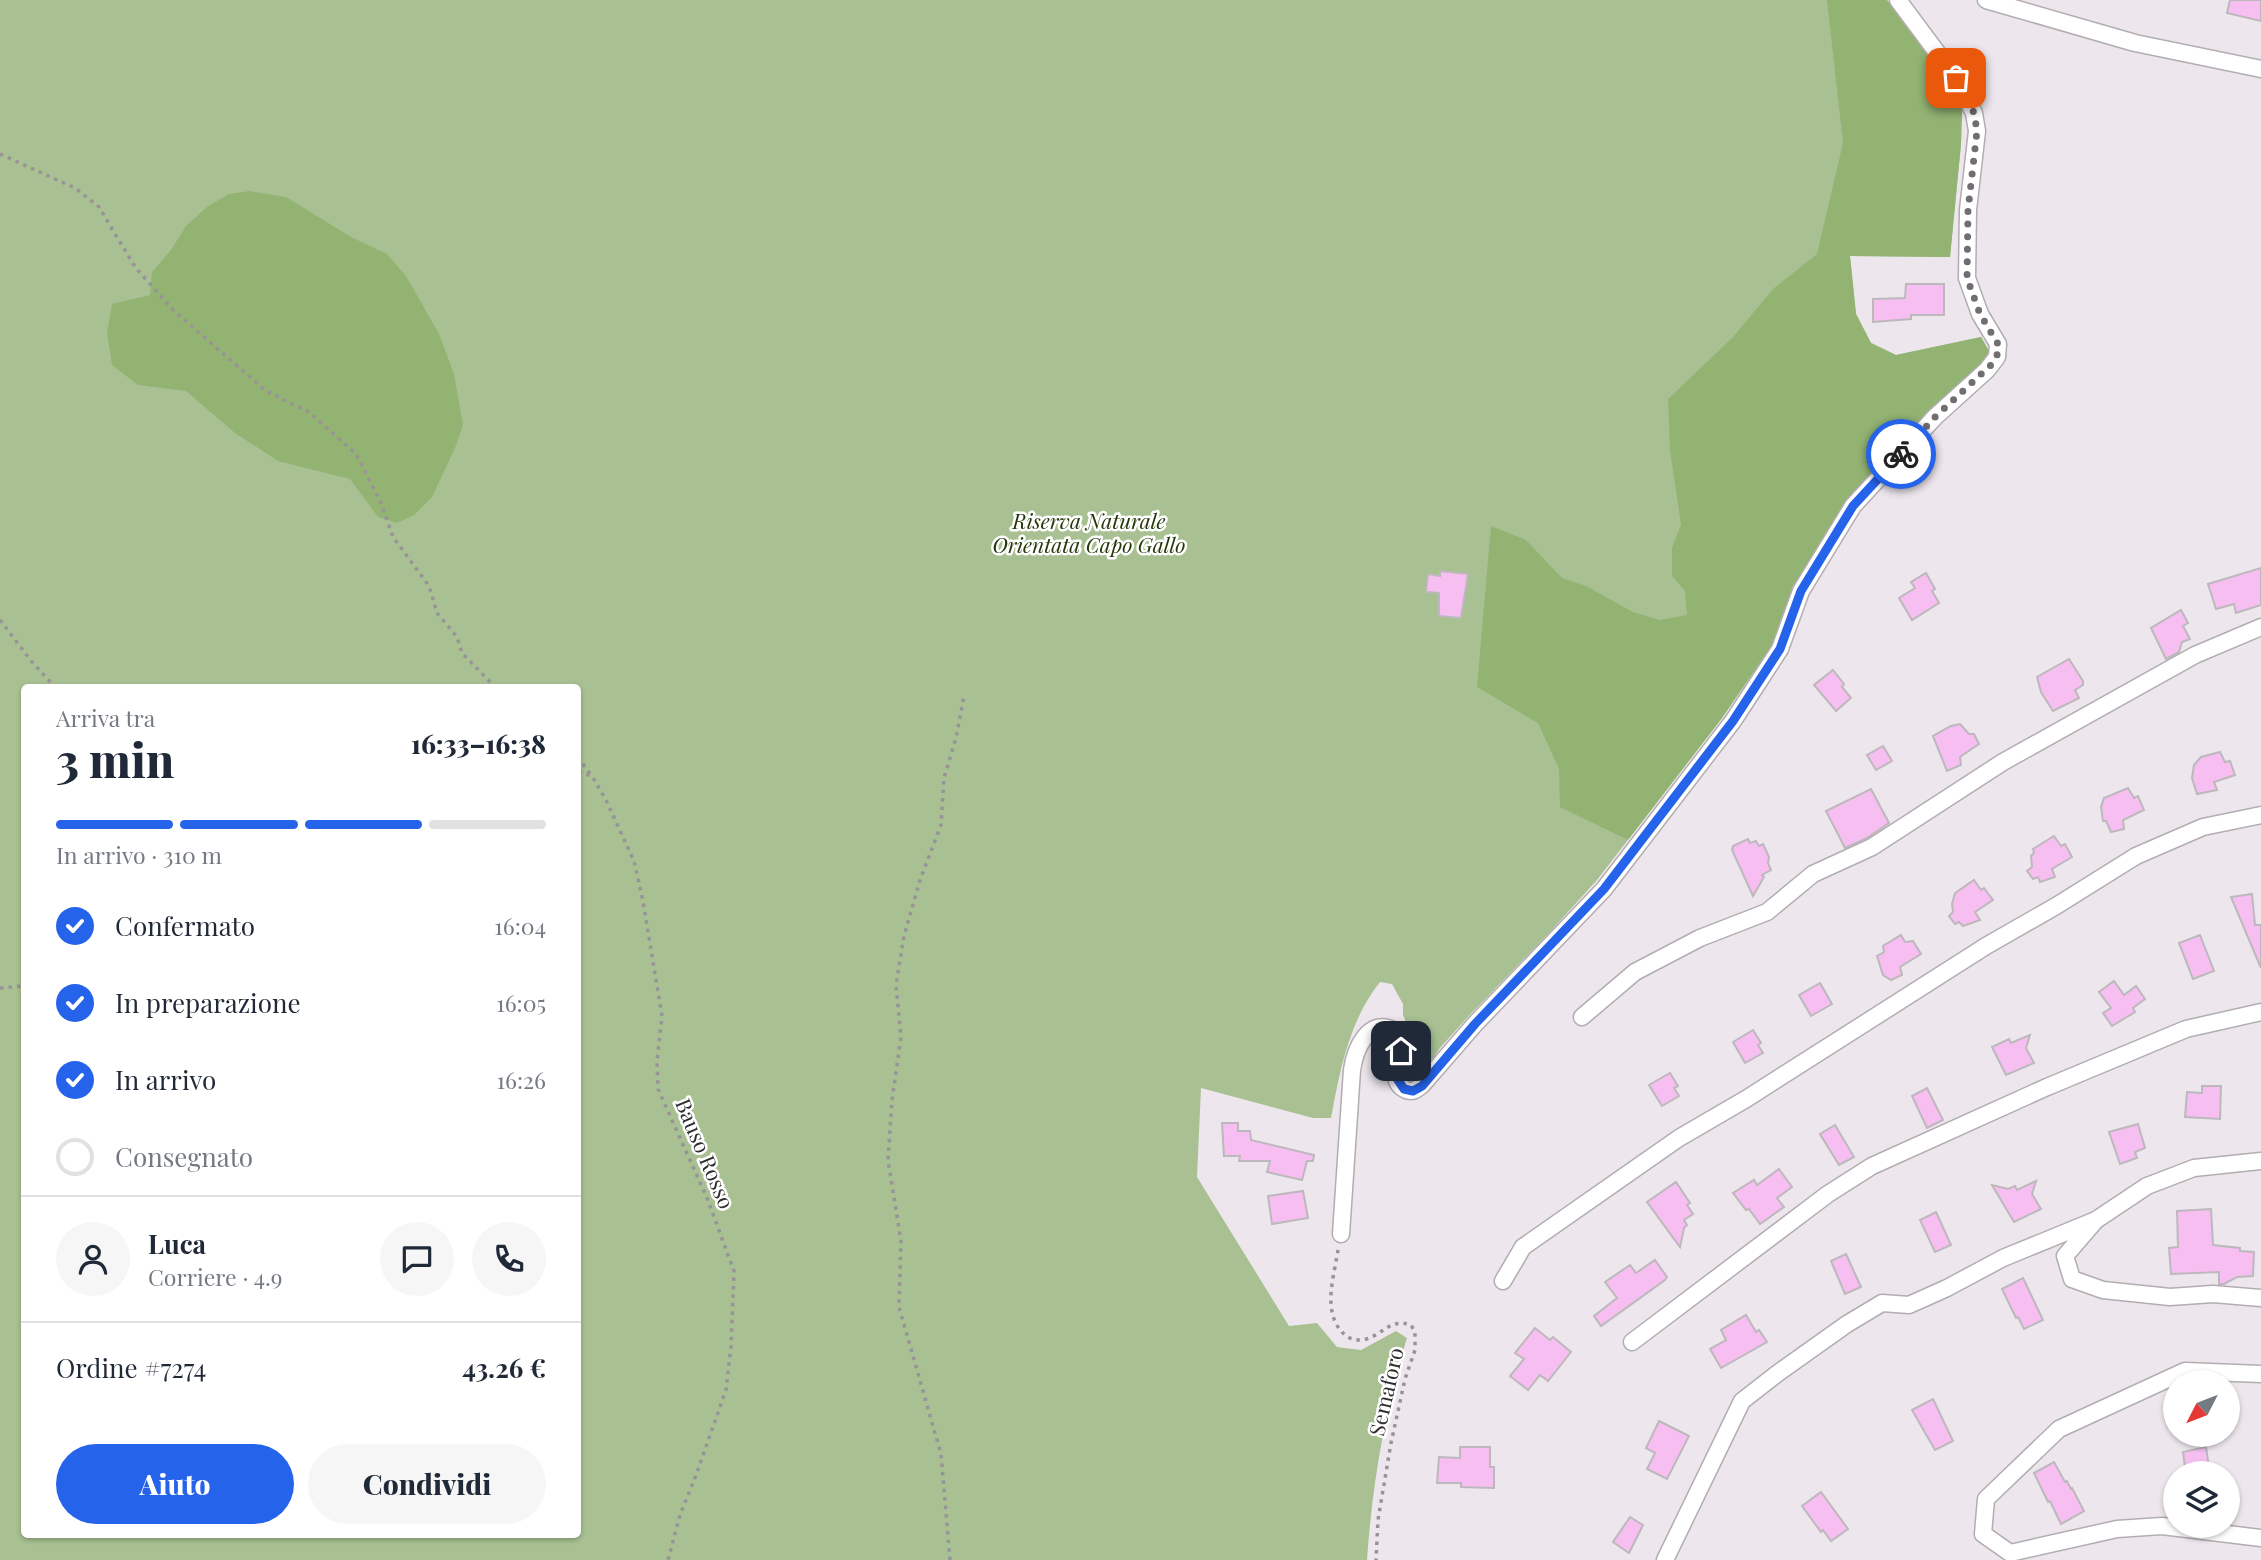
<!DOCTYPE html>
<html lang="it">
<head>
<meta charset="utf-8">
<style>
	body { margin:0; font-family:"Playfair Display",serif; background:#f6f6f7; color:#1f2937; height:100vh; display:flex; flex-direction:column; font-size:26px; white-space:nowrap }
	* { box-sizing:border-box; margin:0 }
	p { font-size:23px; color:#747a83 }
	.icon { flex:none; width:38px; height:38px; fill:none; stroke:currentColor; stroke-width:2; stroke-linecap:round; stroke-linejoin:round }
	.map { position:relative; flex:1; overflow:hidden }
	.sheet { position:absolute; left:21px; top:684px; width:560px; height:854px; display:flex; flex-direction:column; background:#fff; border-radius:7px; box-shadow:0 2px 5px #0004 }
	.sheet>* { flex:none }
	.needle { width:46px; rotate:228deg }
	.tools { position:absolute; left:2163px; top:1370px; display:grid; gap:14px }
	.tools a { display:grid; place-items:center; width:77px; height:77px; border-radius:50%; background:#fff; box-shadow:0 2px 5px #0004; font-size:35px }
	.pin { position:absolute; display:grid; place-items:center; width:60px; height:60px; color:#fff; margin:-30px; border-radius:14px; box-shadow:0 4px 10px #0006 }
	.courier { position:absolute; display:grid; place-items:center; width:70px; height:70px; margin:-35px; border:5px solid #2563eb; border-radius:50%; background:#fff; color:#222; box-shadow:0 2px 9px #0007 }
	.overview em { font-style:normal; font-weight:800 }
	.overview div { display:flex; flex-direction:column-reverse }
	.overview { display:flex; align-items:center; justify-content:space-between; height:119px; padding:0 35px }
	h1 { font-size:46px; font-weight:800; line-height:52px }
	.bar { display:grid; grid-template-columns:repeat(4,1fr); gap:10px 7px; align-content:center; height:84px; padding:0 35px }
	.bar i { height:9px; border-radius:5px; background:#e0e1e3 }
	.bar .current { background:#2563eb }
	.bar p { grid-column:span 4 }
	.line { display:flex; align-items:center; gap:18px; padding:0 35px; border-top:2px solid #e0e1e3 }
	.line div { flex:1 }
	.round { display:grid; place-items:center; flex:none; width:74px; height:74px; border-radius:37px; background:#f6f6f7 }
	ol { padding:0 35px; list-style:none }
	li { display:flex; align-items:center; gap:21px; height:77px }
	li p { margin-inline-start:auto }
	li .icon { padding:7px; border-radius:50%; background:#2563eb; color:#fff; stroke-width:4 }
	li:last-child { color:#747a83 }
	li i { width:38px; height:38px; border:4px solid #e0e1e3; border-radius:50% }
	.cta { display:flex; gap:14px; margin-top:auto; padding:14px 35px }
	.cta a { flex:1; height:80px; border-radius:42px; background:#2563eb; color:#fff; font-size:28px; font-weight:800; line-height:80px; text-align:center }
	.cta a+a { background:#f6f6f7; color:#1f2937 }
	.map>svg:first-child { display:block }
</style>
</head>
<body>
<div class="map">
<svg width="2261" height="1560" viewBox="0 0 2261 1560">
	<rect width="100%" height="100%" fill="#ede7ed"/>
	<path fill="#a9c192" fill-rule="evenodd" d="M0,0H1887L1942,73L1962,108L1961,144L1950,257L1850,256L1856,314L1871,343L1896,355L1981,337L1989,351L1983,362L1927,415L1846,504L1793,586L1772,645L1722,718L1597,880L1548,934L1465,1020L1440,1048L1418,1079L1408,1073L1412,1063L1411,1034L1403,1015V1004L1392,984L1380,982C1349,1021 1340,1070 1331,1118H1313L1201,1088L1197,1177L1289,1326L1317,1323L1337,1347L1361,1350L1396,1331L1407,1338C1385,1408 1372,1487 1367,1560H0ZM24,688H578V1535H24Z"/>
	<g fill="#93b373">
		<path d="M1827,0H1887L1942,73L1962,108L1961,144L1950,257L1850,256L1856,314L1871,343L1896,355L1981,337L1989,351L1983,362L1927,415L1846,504L1793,586L1772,645L1722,718L1628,840L1560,807L1559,769L1538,723L1477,687L1491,526L1526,540L1562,578L1588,587L1633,612L1660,620L1687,615L1685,591L1672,576V548L1681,525L1670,450L1668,399L1733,337L1773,289L1817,254L1843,143Z"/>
		<path d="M250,191L286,197L351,237L387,254L406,276L439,334L454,374L463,425L455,448L432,497L414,515L397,523L378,517L350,479L278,461L235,433L186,391L138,385L112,365L107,333L112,304L150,295L152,272L171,250L186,226L208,206L229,194Z"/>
	</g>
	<g fill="#f7bef2" stroke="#bdb8bc" stroke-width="2">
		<path d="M2230,0H2261V21L2227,13Z"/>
		<path d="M1906,284H1944V315H1911V319L1873,322V299L1905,298Z"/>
		<path d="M2261,568V605L2236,613L2234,604L2216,609L2208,584Z"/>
		<path d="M1440,571L1468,574L1461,618L1439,616V593L1426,592L1428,574L1440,576Z"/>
		<path d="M1926,573L1935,589L1932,591L1939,603L1912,620L1899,598L1915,588L1911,582Z"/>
		<path d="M2181,610L2188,623L2183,626L2190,639L2182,642L2179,652L2166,659L2151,628Z"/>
		<path d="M2069,659L2083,681V685L2075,690L2079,698L2053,711L2041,692L2037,677Z"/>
		<path d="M1833,670L1844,684L1842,687L1851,698L1836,711L1814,685Z"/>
		<path d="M1960,724L1969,734H1974L1979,744L1960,757L1961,765L1947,771L1933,736L1951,726Z"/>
		<path d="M1883,746L1892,761L1876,770L1867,755Z"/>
		<path d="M2220,752L2225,762L2230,761L2235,775L2214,782L2217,790L2197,794L2192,778L2194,765L2201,757Z"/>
		<path d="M2128,788L2134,798L2138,796L2144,810L2123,820L2124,829L2111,832L2106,821H2103L2101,807L2104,798Z"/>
		<path d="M1871,789L1889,823L1867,838L1845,848L1826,811Z"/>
		<path d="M2054,836L2061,846L2065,844L2072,857L2052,869L2055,877L2040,882L2038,877L2033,879L2027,871L2032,867L2031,856L2034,853L2033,849Z"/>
		<path d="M1748,839L1750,843L1756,841L1759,846L1763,844L1769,857L1768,863L1771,870L1762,875L1764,877L1753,896L1732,850L1733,846Z"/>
		<path d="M1974,880L1981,890L1984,888L1993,900L1975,912L1980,920L1963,926L1959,922L1955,924L1949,916L1953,912L1952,904L1955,893Z"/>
		<path d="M2252,894L2255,925H2261V968L2231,897Z"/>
		<path d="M1901,935L1905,942L1913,941L1921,954L1900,967L1902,975L1891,980L1883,975L1877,956L1884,952L1883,946Z"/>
		<path d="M2200,935L2214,971L2193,979L2179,943Z"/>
		<path d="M2114,981L2124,995L2136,986L2145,999L2133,1008L2135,1012L2112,1026L2103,1013L2111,1008L2099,992Z"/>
		<path d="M1820,983L1832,1004L1811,1016L1799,995Z"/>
		<path d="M1753,1030L1761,1043L1758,1045L1763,1053L1745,1063L1733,1042Z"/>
		<path d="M2030,1035L2026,1048L2034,1063L2006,1075L1992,1047L2009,1039L2011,1043Z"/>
		<path d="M1670,1073L1678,1086L1674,1088L1679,1096L1662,1106L1649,1085Z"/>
		<path d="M2202,1086H2221L2220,1119L2185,1117L2187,1092L2202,1093Z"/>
		<path d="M1927,1088L1943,1120L1927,1128L1912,1096Z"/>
		<path d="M1222,1123H1238V1131H1250L1251,1140L1314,1155L1313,1161H1307L1302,1180L1267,1172L1270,1161H1239L1240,1156H1224Z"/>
		<path d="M2138,1124L2145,1148L2135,1152L2137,1158L2120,1164L2109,1132Z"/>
		<path d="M1835,1125L1854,1157L1839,1165L1820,1134Z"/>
		<path d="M1779,1169L1792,1187L1777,1198L1784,1207L1760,1224L1749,1209L1746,1210L1733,1193L1754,1180L1757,1185Z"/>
		<path d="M2036,1181L2032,1194L2041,1209L2014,1222L1992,1185L2008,1189L2015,1186L2017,1190Z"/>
		<path d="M1676,1182L1690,1203L1687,1205L1693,1214L1684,1220L1687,1225L1684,1228L1680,1247L1647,1202Z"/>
		<path d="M1303,1191L1308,1218L1272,1224L1268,1196Z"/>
		<path d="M2211,1209L2213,1245L2240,1248V1251L2254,1252L2253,1276L2237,1277L2224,1284H2219V1272L2171,1274L2169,1248L2178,1247L2177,1211Z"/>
		<path d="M1936,1212L1951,1245L1935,1252L1920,1220Z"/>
		<path d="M1846,1254L1861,1287L1845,1294L1831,1261Z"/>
		<path d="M1655,1260L1667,1277L1665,1280L1601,1326L1594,1316L1617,1298L1605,1282L1630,1265L1636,1273Z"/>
		<path d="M2023,1278L2043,1320L2024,1329L2018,1317L2016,1318L2002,1289Z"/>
		<path d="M1746,1315L1756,1332L1759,1330L1767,1342L1721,1368L1710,1349L1726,1340L1721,1330Z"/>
		<path d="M1535,1328L1550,1340L1553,1337L1571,1352L1548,1381L1540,1375L1528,1390L1510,1376L1524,1359L1515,1353Z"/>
		<path d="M1933,1399L1953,1441L1935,1450L1912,1410Z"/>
		<path d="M1659,1421L1689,1436L1667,1479L1647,1469L1655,1453L1646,1448Z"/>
		<path d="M1460,1447H1490V1467H1494V1488L1461,1487V1483H1437L1439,1457L1460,1458Z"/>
		<path d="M2206,1447L2210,1474H2186L2183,1452Z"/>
		<path d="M2054,1462L2065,1482L2067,1481L2071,1489L2072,1488L2084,1511L2061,1524L2050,1501L2048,1502L2034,1473Z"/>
		<path d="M1821,1492L1848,1529L1831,1541L1823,1530L1821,1532L1802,1506Z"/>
		<path d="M1630,1517L1643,1525L1629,1553L1613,1542Z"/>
	</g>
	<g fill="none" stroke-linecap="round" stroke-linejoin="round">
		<g stroke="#b2adb1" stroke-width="19">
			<g id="street">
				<path d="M1986,0L2135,43L2261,69"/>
				<path d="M1582,1017L1635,972L1700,938L1767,912L1813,874L1872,847L2003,762L2195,655L2261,627"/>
				<path d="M2261,1161L2194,1168L2147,1186L2096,1220L2065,1256L2072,1279L2103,1290L2170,1297L2213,1294L2261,1298"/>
				<path d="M1341,1234L1352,1070C1355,1049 1369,1016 1395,1031C1399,1036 1401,1040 1401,1047C1401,1061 1387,1081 1406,1090C1413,1093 1417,1089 1422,1085L1475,1024L1604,889L1733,721L1780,649L1801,591L1853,506L1935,417L1987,370L1997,357L1998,344L1980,314L1967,278L1968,210L1977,131L1974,113L1956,78L1898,0"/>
				<path d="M1503,1281L1523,1247L1679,1138L1746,1099L1986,946L2056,906L2136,856L2203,827L2261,815"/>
				<path d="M1632,1342L1828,1194L1872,1166L2047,1087L2186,1029L2261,1012"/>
				<path d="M2261,1374L2185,1371L2059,1429L1986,1499L1983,1534L2010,1553L2117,1529L2162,1526L2261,1538"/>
				<path d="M1665,1560L1742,1401L1778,1373L1847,1324L1882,1303L1909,1305L1947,1288L2003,1258L2096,1220"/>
			</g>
		</g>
		<g stroke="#989397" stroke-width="3.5" stroke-dasharray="3.5 5" stroke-linecap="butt">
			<path d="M0,154L75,188L99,207L135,267L173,310L266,391L309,412L356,454L381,503L393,537L429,586L437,613L457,637L462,653L496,688"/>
			<path d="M0,620L32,662L56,688"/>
			<path d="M578,757L591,775"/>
			<path d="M578,772L592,776L606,800L634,861L643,901L662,1016L657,1061L658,1089L707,1198L734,1271L731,1346L726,1390L696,1475L680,1515L668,1560"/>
			<path d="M0,988L24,986"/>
			<path d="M1338,1250C1334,1277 1321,1314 1345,1335C1351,1340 1358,1341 1366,1339C1384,1334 1390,1318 1411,1325L1415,1332V1350L1405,1379L1391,1443L1378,1520L1376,1560"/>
			<path d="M950,1560L941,1454L899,1307L901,1241L888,1160L892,1100L901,1037L896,985L904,936L920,880L941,825L944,778L956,738L964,696"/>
		</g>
		<use href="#street" stroke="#fff" stroke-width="16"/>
	</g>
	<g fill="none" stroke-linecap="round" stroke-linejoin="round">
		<path stroke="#726d71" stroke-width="7" stroke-dasharray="0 12.6" d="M1901,454L1935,417L1993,363L1999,351L1998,344L1980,314L1967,278L1968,210L1977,131L1974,113L1956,78"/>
		<path stroke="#2563eb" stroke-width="9" d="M1401,1051L1396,1077L1404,1089L1413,1091L1422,1086L1475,1024L1604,889L1733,721L1780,649L1801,591L1853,506L1901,454"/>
	</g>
	<g text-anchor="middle" stroke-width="5" stroke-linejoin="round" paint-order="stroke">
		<g font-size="21" font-style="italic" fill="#243809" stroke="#fff">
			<text x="1089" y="529">Riserva Naturale<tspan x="1089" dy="24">Orientata Capo Gallo</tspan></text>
		</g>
		<g font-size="21" fill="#2f2c2e" stroke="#fff">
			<text transform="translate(704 1154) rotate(67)" y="7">Bauso Rosso</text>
			<text transform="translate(1387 1392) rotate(-77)" y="7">Semaforo</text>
		</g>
	</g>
</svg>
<div class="tools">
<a><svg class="needle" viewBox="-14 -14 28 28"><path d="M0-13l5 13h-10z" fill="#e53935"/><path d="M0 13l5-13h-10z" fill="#747a83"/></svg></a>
<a><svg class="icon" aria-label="layers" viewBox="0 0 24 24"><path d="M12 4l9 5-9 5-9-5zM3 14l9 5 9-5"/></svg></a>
</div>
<div class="pin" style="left:1956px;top:78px;background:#ea580c"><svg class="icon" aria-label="bag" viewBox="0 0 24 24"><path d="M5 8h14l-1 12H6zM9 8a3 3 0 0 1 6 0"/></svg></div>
<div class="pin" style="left:1401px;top:1051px;background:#1f2937"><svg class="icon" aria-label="home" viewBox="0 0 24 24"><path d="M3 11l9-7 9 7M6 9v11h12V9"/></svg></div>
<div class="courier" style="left:1901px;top:454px"><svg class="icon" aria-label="bike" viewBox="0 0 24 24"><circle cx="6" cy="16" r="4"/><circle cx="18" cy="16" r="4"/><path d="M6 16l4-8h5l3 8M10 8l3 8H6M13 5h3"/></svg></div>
<section class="sheet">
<div class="overview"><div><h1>3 min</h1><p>Arriva tra</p></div><em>16:33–16:38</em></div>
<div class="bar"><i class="current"></i><i class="current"></i><i class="current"></i><i></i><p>In arrivo · 310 m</p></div>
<ol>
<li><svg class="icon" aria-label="check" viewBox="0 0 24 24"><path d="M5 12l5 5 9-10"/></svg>Confermato<p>16:04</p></li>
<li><svg class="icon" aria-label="check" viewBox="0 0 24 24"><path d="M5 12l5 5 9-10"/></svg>In preparazione<p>16:05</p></li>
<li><svg class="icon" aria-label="check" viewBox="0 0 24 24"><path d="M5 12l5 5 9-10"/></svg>In arrivo<p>16:26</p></li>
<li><i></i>Consegnato</li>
</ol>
<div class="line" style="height:126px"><a class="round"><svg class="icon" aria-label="person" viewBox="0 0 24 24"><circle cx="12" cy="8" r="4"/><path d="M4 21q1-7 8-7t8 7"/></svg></a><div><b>Luca</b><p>Corriere · 4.9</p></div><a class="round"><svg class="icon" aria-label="chat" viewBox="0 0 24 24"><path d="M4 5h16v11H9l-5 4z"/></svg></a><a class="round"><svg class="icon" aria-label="phone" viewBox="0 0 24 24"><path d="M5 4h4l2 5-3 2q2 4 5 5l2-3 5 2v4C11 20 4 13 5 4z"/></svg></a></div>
<div class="line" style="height:91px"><div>Ordine #7274</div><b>43.26 €</b></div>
<div class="cta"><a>Aiuto</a><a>Condividi</a></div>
</section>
</div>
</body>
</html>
